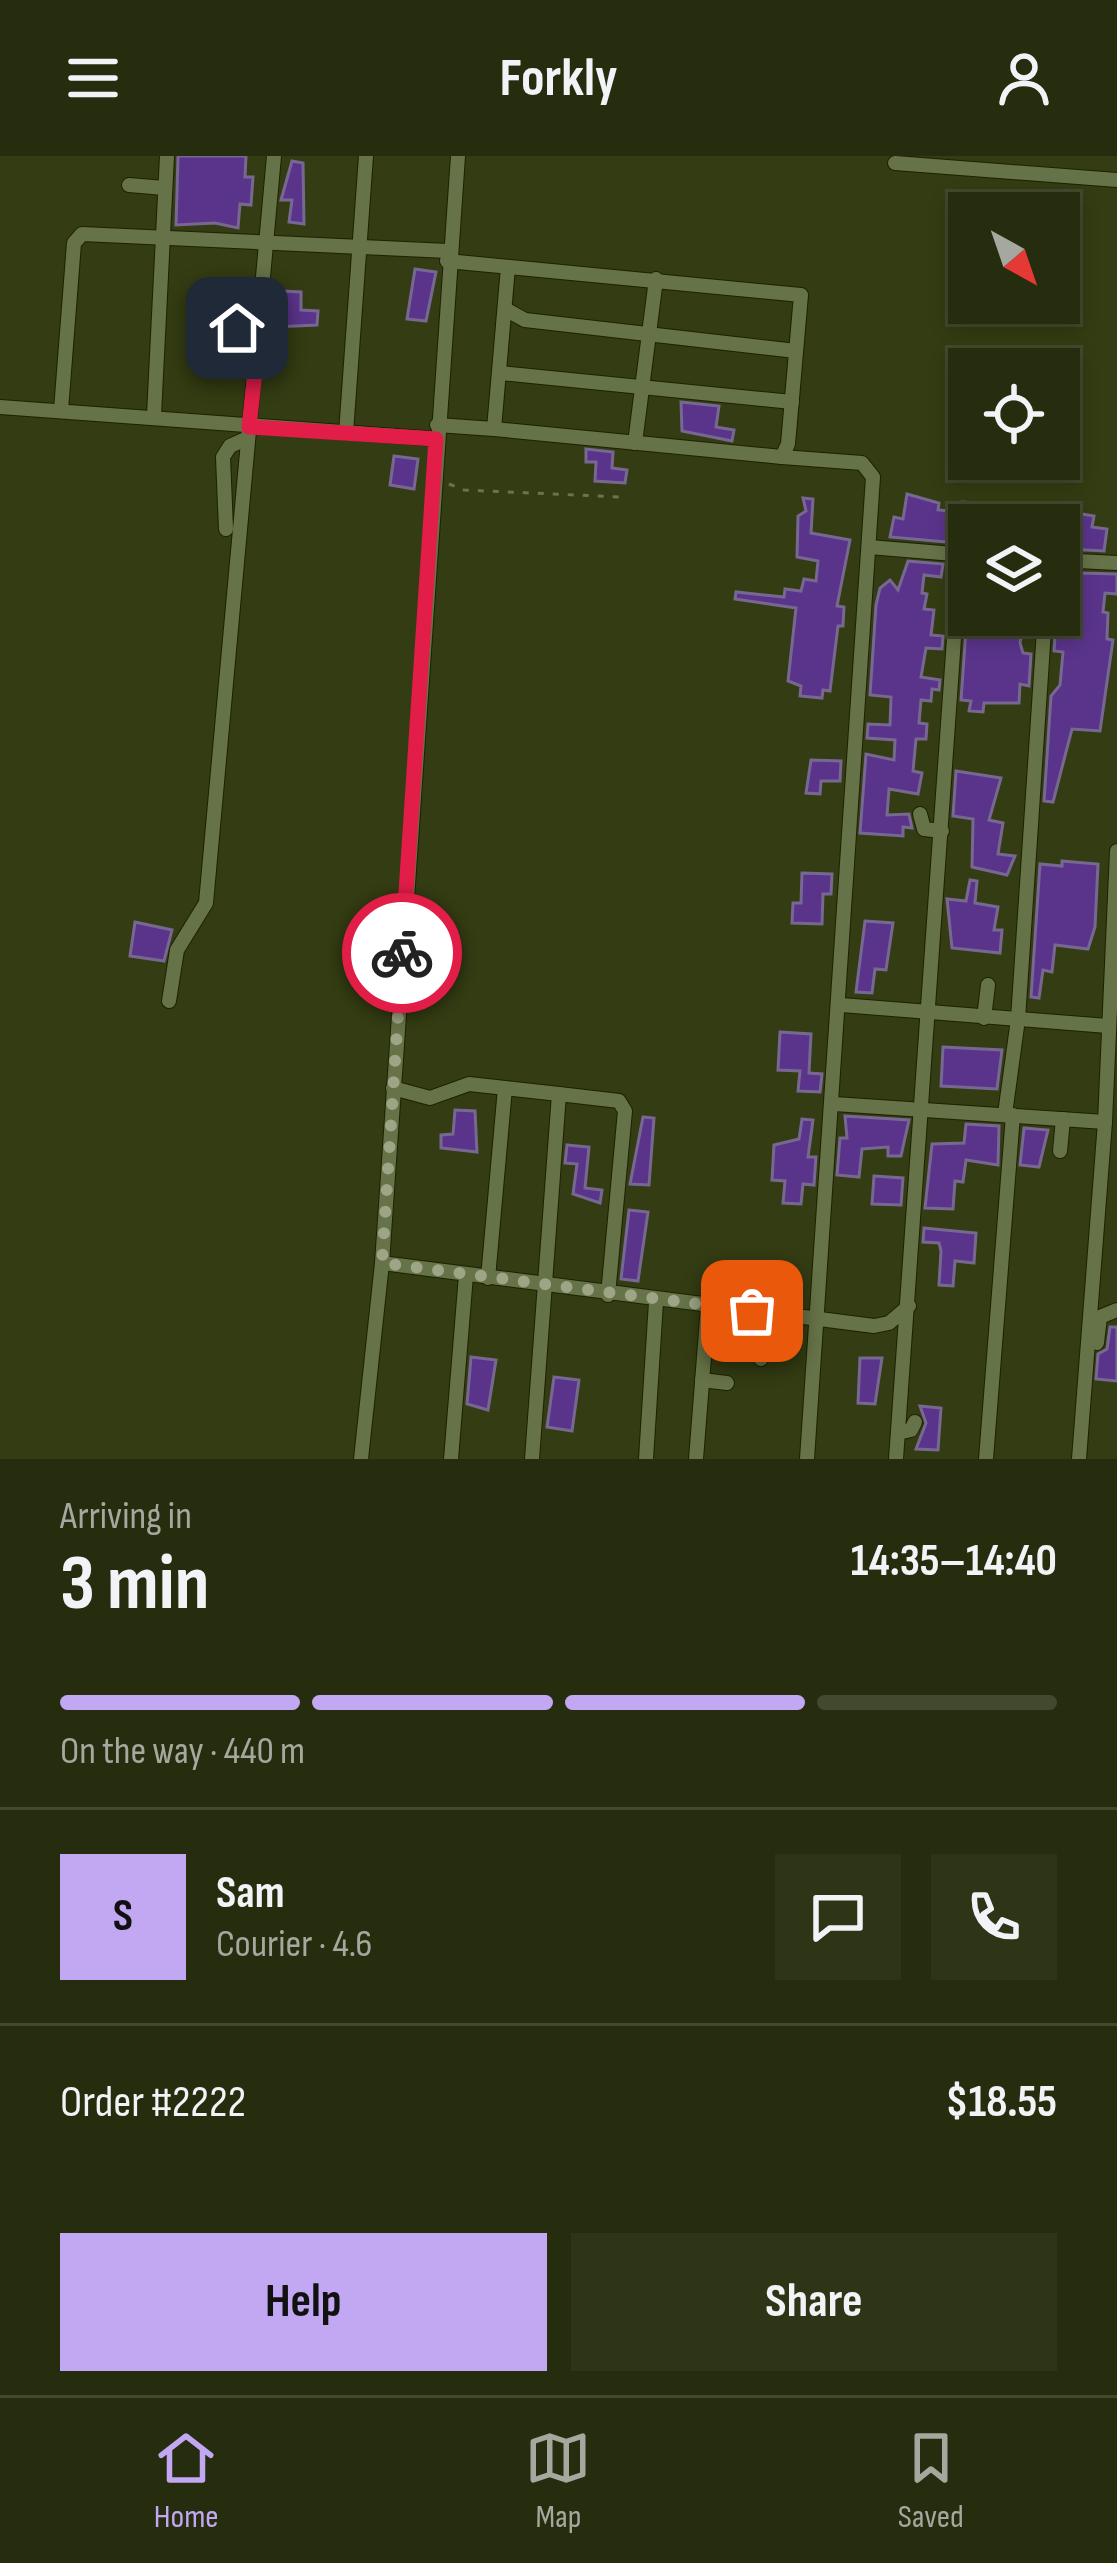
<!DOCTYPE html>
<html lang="en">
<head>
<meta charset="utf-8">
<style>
	body { margin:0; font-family:"Sofia Sans Condensed",sans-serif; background:#2e3517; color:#f1f3f6; height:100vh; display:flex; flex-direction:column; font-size:45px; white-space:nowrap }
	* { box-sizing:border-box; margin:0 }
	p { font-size:39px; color:#a4a89e }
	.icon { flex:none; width:66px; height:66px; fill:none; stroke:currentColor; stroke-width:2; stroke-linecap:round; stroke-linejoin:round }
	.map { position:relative; height:1303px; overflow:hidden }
	.details { display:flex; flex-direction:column; background:#262d0e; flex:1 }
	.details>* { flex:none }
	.needle { width:78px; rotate:140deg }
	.tools { position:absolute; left:948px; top:36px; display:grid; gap:24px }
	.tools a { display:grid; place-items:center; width:132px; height:132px; border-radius:0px; background:#262d0e; box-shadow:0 6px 18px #0003,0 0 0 3px #42492e; font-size:60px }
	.pin { position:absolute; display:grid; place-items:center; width:102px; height:102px; color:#fff; margin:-51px; border-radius:24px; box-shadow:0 6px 18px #0006 }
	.courier { position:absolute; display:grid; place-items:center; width:120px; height:120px; margin:-60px; border:9px solid #e11d48; border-radius:50%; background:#fff; color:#222; box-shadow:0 3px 15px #0007 }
	.head em { font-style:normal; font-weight:700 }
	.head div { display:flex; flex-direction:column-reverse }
	.head { display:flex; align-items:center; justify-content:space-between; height:204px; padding:0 60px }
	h1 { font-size:78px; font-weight:700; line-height:90px }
	.bar { display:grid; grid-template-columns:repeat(4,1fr); gap:18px 12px; align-content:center; height:144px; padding:0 60px }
	.bar i { height:15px; border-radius:9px; background:#42492e }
	.bar .active { background:#c2a7f2 }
	.bar p { grid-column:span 4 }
	.line { display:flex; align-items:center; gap:30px; padding:0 60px; border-top:3px solid #42492e }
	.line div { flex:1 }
	.round { display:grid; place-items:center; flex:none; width:126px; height:126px; border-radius:0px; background:#2e3517 }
	.cta { display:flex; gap:24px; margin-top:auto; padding:24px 60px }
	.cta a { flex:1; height:138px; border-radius:0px; background:#c2a7f2; color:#111; font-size:48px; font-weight:700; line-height:138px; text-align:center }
	.cta a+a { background:#2e3517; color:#f1f3f6 }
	header { display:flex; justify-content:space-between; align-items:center; height:156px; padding:0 60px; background:#262d0e; font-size:54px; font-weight:700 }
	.tab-bar { display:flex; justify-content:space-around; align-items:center; height:168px; border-top:3px solid #42492e; background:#262d0e; font-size:33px; color:#a4a89e }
	.tab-bar a { display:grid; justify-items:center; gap:6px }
	.tab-bar .active { color:#c2a7f2 }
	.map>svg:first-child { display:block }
</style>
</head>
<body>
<header><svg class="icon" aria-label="menu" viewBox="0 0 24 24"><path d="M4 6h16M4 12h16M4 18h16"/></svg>Forkly<svg class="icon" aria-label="person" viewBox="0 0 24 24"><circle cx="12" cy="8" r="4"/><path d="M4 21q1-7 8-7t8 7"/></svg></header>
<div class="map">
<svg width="1117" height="1303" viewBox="0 0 1117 1303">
	<rect width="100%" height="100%" fill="#333c12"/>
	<g fill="#5a348b" stroke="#776891" stroke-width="3">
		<path d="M178,0H246L245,21H253L251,49L240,48L238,72L215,67L176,69Z"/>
		<path d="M292,5L303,7L304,68L289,66L292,44H281Z"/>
		<path d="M415,113L436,116L426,165L407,163Z"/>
		<path d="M282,135L301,136V154L318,155L317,169L275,171Z"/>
		<path d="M681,246L719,250L716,271L734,274L732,285L682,275Z"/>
		<path d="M586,293L613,296L612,312L627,314L625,327L595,325L596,306H586Z"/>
		<path d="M394,300L418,303L414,333L390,329Z"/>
		<path d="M907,338L939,347L938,354L961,356L962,346L994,348L1011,369H969V388L890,381L894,361L903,363Z"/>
		<path d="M803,342L813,343L811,377L850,384L837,450L844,451L843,470H838L830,535L823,534L822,542L800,540L801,530L788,525L796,452L735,443L736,436L784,441L785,433L801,435L804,423L816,425L818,405L797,401L798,360L806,355Z"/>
		<path d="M1082,358L1094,360L1092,371L1107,373L1104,395L1067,393L1068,386L1059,384V369L1080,370Z"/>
		<path d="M908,405L943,408L941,421L924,419L922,437L927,438L924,453L934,454L931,479L943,480L942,493L926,492L921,521L940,524L939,534L932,533L931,545L921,544L919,567L927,568L926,583H916L913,615L922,617L918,638L889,633L887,659L909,658L912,672L903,671V680L860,677L866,598L894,604L895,584L867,582L868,568L890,569L891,541L870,539L876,449L880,432L890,424L898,434Z"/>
		<path d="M1081,417L1117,418V438L1105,437L1103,456L1108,457L1107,483L1113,484L1100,575L1072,573L1053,646L1044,645L1051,540L1060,529L1063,496L1054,495L1059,425L1080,426Z"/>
		<path d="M967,459H1019L1024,464L1020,487L1023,497L1031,498L1029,530L1020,528L1019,547H984L983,556L969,555L971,545L961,544Z"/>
		<path d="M811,604L841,605L840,625H821L820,638L806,637Z"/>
		<path d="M956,615L1001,622L989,664L1003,667L998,698L1015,700L1007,719L972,711L973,663L953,660Z"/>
		<path d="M1062,705L1098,708L1095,771L1088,793L1055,789L1052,816L1043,814L1039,842L1031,841L1040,708L1062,710Z"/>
		<path d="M802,717L832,718L831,738H823L822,768L792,767L793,747H801Z"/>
		<path d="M970,724L977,725L975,747L998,751L994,774H1002L1000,797L952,792L947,743L966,745Z"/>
		<path d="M865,765L893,767L886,814L875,813L872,837L856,836Z"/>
		<path d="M135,766L172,774L164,805L130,800Z"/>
		<path d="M780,876L811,878L809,917L822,918L820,936L798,935L800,915L778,914Z"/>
		<path d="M943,891L1002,894L997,933L941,930Z"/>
		<path d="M455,954L475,955L477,996L441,992V979L453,978Z"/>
		<path d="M845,960L909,964L901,1000H888V991L862,993L859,1021L837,1019L840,982H847Z"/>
		<path d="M643,961L654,962L649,1029L630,1028Z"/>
		<path d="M802,963L813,964L808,1001H816L814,1029L803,1028L801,1048L783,1047L785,1025L772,1024L774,989L799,983Z"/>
		<path d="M966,968L999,970L998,1009L966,1004L963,1026L955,1025L953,1053L925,1052L932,988L964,987Z"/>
		<path d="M1024,972L1048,974L1039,1011L1020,1009Z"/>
		<path d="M567,989L589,991L585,1032L602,1034L600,1047L573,1038L577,1008L565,1007Z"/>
		<path d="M874,1020L903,1022L901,1049L872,1048Z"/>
		<path d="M629,1054L648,1056L638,1125L621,1123Z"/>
		<path d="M924,1072L976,1077L974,1107L955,1105L953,1130L939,1129L941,1095L939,1087L923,1086Z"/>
		<path d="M730,1116L796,1121L795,1134L753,1129L738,1138L729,1128Z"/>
		<path d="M1110,1171H1117V1225L1096,1223L1098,1198L1107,1193Z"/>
		<path d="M471,1201L496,1204L488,1254L467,1248Z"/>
		<path d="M860,1202H882L875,1248L858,1247Z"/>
		<path d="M554,1221L579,1224L572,1275L547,1271Z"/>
		<path d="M920,1250L941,1252L938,1294L916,1293L926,1267Z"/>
	</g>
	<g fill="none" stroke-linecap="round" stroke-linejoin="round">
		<g stroke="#1c2203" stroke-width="16">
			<g id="minor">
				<path d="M895,7L1117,24"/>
				<path d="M129,29L164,32"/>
				<path d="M447,105L801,139L788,288L782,301L494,273L508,111"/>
				<path d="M505,153L525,164L796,195"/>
				<path d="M212,163L231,172L260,171"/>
				<path d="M500,217L792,246"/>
				<path d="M0,251L437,283"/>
				<path d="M61,254L74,87L82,78L448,95"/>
				<path d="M154,259L167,0"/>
				<path d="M437,269L494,273"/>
				<path d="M346,277L366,0"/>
				<path d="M635,287L656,123"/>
				<path d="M782,301L862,307L873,321L807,1303"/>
				<path d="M226,373L223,301L230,290L248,282"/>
				<path d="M869,391L966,399"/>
				<path d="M1059,404L1117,407"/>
				<path d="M920,658L924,673L942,675"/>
				<path d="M169,845L177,794L206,747L274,0"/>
				<path d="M841,849L1108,870"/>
				<path d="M984,862L988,829"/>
				<path d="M393,932L430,942L469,928L559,938"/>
				<path d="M834,948L1105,966"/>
				<path d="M1005,958L1018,863L1045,459"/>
				<path d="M1060,995L1063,963"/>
				<path d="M382,1107L874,1170L889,1167L909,1150"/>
				<path d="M488,1122L505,932"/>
				<path d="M754,1140L788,1142L791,1159"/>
				<path d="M1097,1187L1100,1161L1117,1154"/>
				<path d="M761,1203L768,1156"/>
				<path d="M702,1224L727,1227"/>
				<path d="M898,1277L911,1274L915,1266"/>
				<path d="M361,1303L382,1107L458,0"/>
				<path d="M451,1303L466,1119"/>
				<path d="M532,1303L559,938L619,945L625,955L608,1139"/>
				<path d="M646,1303L656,1146"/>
				<path d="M696,1303L708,1150L712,1140L727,1139"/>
				<path d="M896,1303L960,398"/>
				<path d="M986,1303L1013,959"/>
				<path d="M1079,1303L1105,966L1117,695"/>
			</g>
		</g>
		<path stroke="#6b734f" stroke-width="3" stroke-dasharray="6 9" stroke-linecap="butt" d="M449,328L464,334L621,341"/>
		<use href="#minor" stroke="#667247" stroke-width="14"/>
	</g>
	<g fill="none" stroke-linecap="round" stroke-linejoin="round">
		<path stroke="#9da586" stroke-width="12" stroke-dasharray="0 21.6" d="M402,797L382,1107L752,1155"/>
		<path stroke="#e11d48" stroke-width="15" d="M237,172L260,171L249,271L436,283L402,797"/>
	</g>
</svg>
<div class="tools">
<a><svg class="needle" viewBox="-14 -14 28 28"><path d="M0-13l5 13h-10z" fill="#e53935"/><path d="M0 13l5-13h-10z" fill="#a4a89e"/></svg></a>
<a><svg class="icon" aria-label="locate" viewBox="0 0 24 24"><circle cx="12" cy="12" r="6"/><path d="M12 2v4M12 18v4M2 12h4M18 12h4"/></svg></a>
<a><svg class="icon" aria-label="layers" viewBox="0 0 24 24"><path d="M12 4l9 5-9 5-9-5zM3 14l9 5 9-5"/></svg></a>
</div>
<div class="pin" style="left:752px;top:1155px;background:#ea580c"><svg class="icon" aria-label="bag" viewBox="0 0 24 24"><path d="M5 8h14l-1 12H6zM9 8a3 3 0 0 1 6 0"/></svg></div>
<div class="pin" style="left:237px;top:172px;background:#1f2937"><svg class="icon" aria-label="home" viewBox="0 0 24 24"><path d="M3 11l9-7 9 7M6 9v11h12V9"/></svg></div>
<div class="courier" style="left:402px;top:797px"><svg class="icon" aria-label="bike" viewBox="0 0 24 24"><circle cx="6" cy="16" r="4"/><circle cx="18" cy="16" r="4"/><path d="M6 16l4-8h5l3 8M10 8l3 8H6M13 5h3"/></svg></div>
</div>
<section class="details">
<div class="head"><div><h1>3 min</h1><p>Arriving in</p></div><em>14:35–14:40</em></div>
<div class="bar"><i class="active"></i><i class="active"></i><i class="active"></i><i></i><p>On the way · 440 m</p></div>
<div class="line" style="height:216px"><b class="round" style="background:#c2a7f2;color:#111">S</b><div><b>Sam</b><p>Courier · 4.6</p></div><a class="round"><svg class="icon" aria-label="chat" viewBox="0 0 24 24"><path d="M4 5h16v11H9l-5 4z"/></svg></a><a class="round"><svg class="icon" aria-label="phone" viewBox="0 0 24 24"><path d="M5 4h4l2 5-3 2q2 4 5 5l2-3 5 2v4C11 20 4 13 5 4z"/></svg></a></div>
<div class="line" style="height:156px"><div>Order #2222</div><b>$18.55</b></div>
<div class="cta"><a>Help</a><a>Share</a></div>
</section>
<nav class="tab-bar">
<a class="active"><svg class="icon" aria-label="home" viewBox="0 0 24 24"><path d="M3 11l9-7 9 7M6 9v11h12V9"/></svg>Home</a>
<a><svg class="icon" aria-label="map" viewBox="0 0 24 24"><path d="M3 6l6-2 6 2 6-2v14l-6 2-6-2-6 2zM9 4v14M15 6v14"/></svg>Map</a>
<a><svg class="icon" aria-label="saved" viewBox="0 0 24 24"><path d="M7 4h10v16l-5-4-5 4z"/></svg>Saved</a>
</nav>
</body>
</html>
